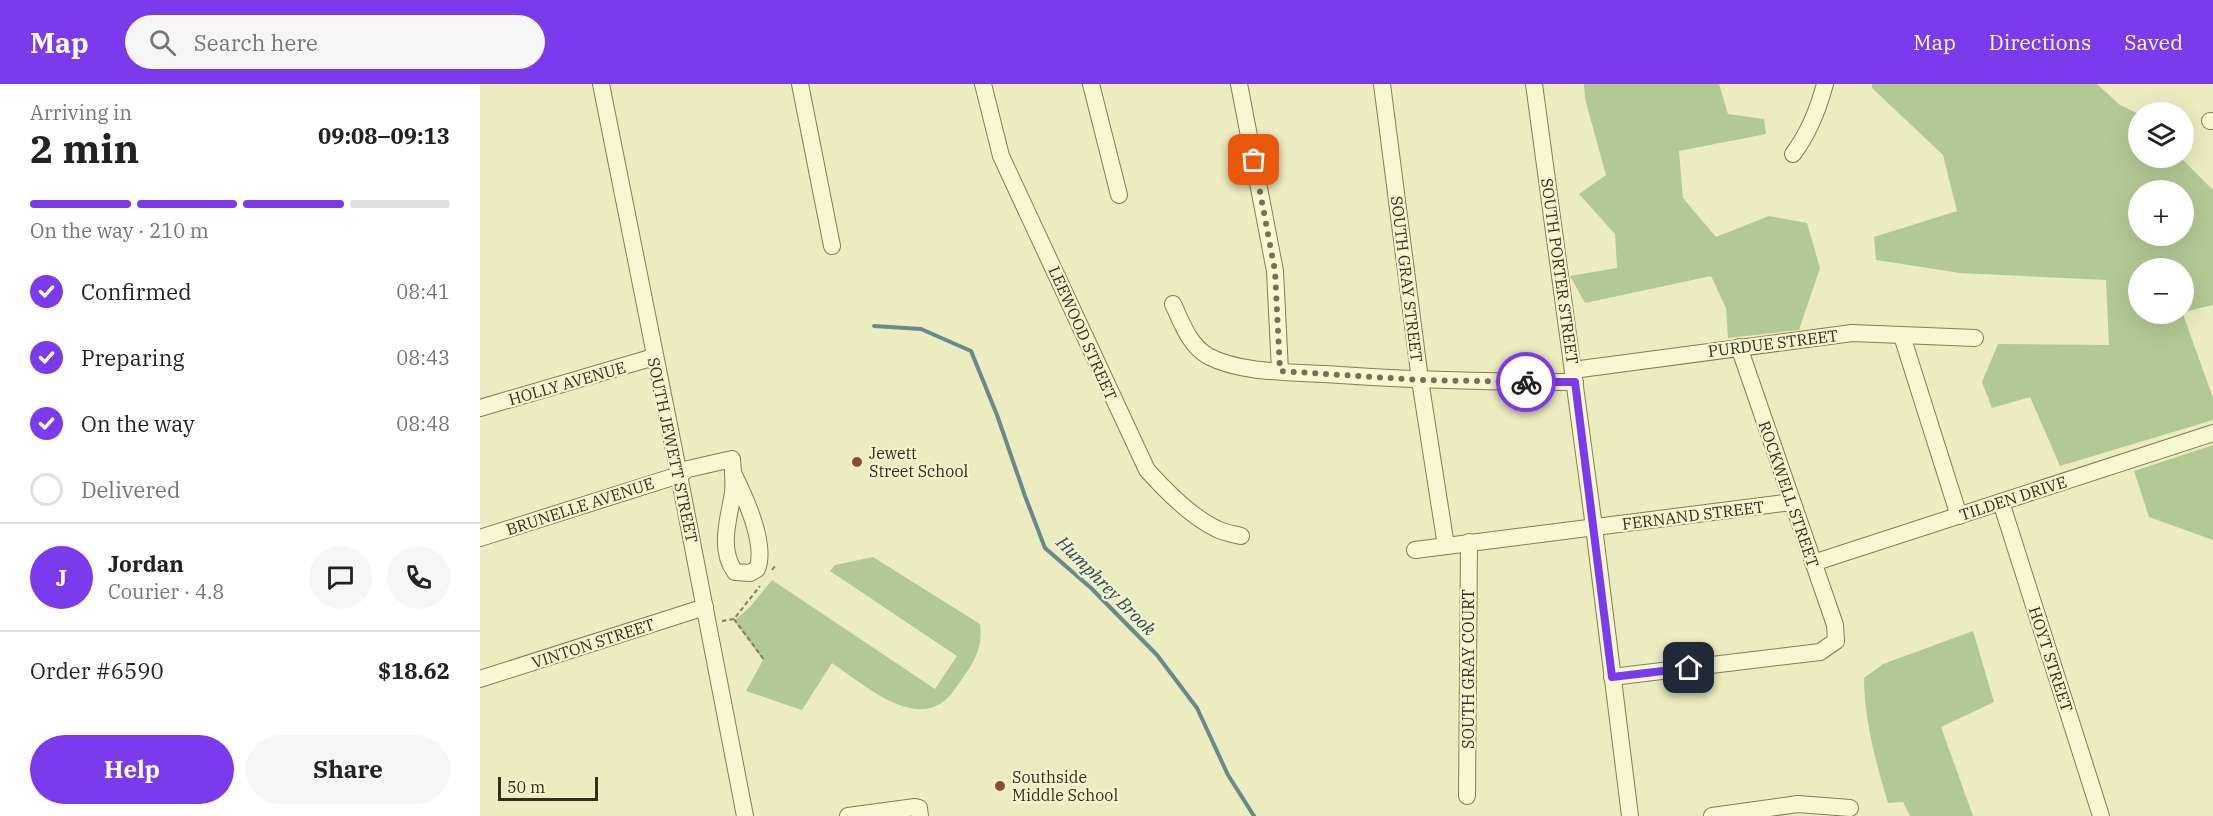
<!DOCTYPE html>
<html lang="en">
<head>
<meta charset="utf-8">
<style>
	body { margin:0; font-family:"IBM Plex Serif",serif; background:#f6f6f6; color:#222; height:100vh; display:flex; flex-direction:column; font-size:22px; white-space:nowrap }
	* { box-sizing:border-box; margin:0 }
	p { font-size:20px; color:#767676 }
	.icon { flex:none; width:33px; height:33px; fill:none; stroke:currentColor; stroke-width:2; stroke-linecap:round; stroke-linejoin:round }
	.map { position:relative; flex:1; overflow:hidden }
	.sheet { display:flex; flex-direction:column; background:#fff; width:480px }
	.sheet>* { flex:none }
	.controls { position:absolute; left:1648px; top:18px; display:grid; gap:12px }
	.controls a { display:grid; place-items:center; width:66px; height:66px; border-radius:50%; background:#fff; box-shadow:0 6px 24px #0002; font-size:30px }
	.scale { position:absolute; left:18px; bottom:15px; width:100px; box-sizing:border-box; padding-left:6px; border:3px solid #342f1c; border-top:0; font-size:16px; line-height:21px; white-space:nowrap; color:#342f1c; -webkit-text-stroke:4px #f3f4cf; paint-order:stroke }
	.pin { position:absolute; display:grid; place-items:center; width:51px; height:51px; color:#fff; margin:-26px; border-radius:12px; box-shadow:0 3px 9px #0006 }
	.courier { position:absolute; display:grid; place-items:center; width:60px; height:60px; margin:-30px; border:4px solid #7c3aed; border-radius:50%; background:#fff; color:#222; box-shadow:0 2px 8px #0007 }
	.overview em { font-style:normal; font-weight:700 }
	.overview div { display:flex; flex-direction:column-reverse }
	.overview { display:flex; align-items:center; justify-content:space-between; height:102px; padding:0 30px }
	h1 { font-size:39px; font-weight:700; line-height:45px }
	.bar { display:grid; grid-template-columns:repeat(4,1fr); gap:9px 6px; align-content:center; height:72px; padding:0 30px }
	.bar i { height:8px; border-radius:4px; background:#e0e0e0 }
	.bar .current { background:#7c3aed }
	.bar p { grid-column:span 4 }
	.line { display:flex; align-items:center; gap:15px; padding:0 30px; border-top:2px solid #e0e0e0 }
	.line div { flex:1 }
	.round { display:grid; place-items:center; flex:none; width:63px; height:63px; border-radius:32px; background:#f6f6f6 }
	ol { padding:0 30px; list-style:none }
	li { display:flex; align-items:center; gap:18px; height:66px }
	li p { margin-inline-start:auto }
	li .icon { padding:6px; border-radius:50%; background:#7c3aed; color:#fff; stroke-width:4 }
	li:last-child { color:#767676 }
	li i { width:33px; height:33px; border:3px solid #e0e0e0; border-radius:50% }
	.action { display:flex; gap:12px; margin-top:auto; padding:12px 30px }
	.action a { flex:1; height:69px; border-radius:36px; background:#7c3aed; color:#fff; font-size:24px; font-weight:700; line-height:69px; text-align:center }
	.action a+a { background:#f6f6f6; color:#222 }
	header { display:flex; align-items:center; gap:36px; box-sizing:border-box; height:84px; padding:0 30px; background:#7c3aed; color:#fff }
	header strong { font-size:28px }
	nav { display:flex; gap:33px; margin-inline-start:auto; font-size:21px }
	.search { width:420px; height:54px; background:#f6f6f6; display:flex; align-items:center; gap:15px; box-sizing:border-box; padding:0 21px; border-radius:33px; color:#767676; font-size:22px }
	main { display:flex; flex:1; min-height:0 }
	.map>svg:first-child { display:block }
</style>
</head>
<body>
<header>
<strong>Map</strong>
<div class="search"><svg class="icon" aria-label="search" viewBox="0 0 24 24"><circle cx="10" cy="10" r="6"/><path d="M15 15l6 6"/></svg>Search here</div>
<nav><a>Map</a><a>Directions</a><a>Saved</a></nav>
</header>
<main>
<section class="sheet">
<div class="overview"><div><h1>2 min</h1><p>Arriving in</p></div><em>09:08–09:13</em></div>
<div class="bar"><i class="current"></i><i class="current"></i><i class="current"></i><i></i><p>On the way · 210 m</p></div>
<ol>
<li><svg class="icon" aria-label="check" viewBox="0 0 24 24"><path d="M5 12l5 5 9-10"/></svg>Confirmed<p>08:41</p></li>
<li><svg class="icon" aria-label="check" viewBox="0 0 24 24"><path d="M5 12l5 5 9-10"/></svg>Preparing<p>08:43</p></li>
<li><svg class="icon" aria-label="check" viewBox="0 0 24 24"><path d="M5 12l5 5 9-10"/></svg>On the way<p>08:48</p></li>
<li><i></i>Delivered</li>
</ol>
<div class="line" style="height:108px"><b class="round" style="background:#7c3aed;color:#fff">J</b><div><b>Jordan</b><p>Courier · 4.8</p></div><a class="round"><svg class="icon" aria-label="chat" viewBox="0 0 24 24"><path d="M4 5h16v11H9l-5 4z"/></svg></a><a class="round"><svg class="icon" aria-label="phone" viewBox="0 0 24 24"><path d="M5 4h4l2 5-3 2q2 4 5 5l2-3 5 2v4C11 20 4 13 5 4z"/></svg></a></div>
<div class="line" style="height:78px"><div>Order #6590</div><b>$18.62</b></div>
<div class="action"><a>Help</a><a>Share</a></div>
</section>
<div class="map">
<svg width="1733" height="732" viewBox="0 0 1733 732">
	<rect width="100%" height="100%" fill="#ebecc0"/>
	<g fill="#b3c994" fill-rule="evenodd">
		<path d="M1104,0H1239L1248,30L1284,35L1286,50L1199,67L1203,114L1236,153L1289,132L1327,139L1340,184L1319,246L1248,254L1246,224L1231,192L1105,219L1090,192L1137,184L1135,150L1099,110L1126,91L1105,15Z"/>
		<path d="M1392,0H1617L1640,21L1659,30V74H1701L1733,106V221L1704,228V184H1659V230H1703L1733,314V336L1580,382L1550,313L1512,324L1502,298L1518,260L1629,261L1626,196L1480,189L1396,176L1394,153L1477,127L1463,71L1392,4ZM1704,106V152H1659V106Z"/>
		<path d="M1733,361V456L1669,433L1654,387Z"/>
		<path d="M393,473L500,540C503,563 495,577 482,595C475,605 468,617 456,622C423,637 378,596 352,579L322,626L266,607L283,576L254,537L269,524L292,496L455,605L477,572L350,487L355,481Z"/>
		<path d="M1493,547L1514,618L1461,643L1493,732H1430L1423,718L1408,719C1396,679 1384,635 1384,594L1403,580Z"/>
	</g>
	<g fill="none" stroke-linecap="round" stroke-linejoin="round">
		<path stroke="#6a898b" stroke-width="4" d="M394,242L441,245L491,267L517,331L545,412L565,464L611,504L677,571L717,624L748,691L774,732"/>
		<g stroke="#847d58" stroke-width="18">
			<g id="minor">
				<path d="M121,0L199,391L265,732"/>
				<path d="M320,0L352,162"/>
				<path d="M503,0L521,72L667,386C685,406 713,434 737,445C745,449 753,450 761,452"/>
				<path d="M611,0L639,111"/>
				<path d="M759,0L795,187L800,287"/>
				<path d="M902,0L940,296L966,462"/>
				<path d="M1054,0L1114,443L1150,732"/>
				<path d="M1730,37H1733"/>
				<path d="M1313,70C1329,49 1338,26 1345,0"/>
				<path d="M693,220C702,239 709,261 728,272C760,289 809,288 845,290C928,296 1011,298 1095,298"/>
				<path d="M1422,252L1479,432"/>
				<path d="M1093,286L1372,249L1495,254"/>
				<path d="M0,324L174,273"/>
				<path d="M1521,418L1621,732"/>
				<path d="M0,454L199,391L208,385L252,375C253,386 254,397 253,409C249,434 238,465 255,488L270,489L277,485C287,461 265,413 254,391"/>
				<path d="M935,466L1312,418"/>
				<path d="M1333,479L1733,349"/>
				<path d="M1132,593L1340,568L1356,557L1355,541L1259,263"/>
				<path d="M0,595L225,523"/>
				<path d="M987,712L989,458"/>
				<path d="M368,732L435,723L439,724L440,732"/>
				<path d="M1232,732L1318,720L1370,724"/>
			</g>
		</g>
		<g stroke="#847d58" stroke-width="2" stroke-dasharray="4.5 3" stroke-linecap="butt">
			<path d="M292,486L296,481"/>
			<path d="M254,535L285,577"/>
			<path d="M242,537L254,535L280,502"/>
		</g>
		<use href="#minor" stroke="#f7f7d2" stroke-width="16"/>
	</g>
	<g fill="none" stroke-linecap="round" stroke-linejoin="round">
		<path stroke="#747155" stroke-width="6" stroke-dasharray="0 10.8" d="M774,76L795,187L800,287L940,296L1046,298"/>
		<path stroke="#7c3aed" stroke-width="8" d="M1046,298H1095L1132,593L1209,584"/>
	</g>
	<g fill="#914a2b" stroke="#f3f4cf" stroke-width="2">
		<circle cx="377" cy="378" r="6"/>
		<circle cx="520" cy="702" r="6"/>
	</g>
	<g text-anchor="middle" stroke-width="4.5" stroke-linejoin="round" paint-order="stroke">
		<g font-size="16" fill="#342f1c" stroke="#f3f4cf">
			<text transform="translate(1080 187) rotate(82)" y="6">SOUTH PORTER STREET</text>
			<text transform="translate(927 195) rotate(83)" y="6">SOUTH GRAY STREET</text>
			<text transform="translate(603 249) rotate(66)" y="6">LEEWOOD STREET</text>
			<text transform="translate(1293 259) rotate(-7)" y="6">PURDUE STREET</text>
			<text transform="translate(87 299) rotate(-16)" y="6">HOLLY AVENUE</text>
			<text transform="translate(193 366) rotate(78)" y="6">SOUTH JEWETT STREET</text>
			<text transform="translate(1309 410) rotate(71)" y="6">ROCKWELL STREET</text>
			<text transform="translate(1533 414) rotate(-18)" y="6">TILDEN DRIVE</text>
			<text transform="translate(100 422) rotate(-18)" y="6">BRUNELLE AVENUE</text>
			<text transform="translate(1213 431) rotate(-7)" y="6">FERNAND STREET</text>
			<text transform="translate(113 559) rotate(-18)" y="6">VINTON STREET</text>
			<text transform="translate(1571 575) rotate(72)" y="6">HOYT STREET</text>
			<text transform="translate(988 585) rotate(-90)" y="6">SOUTH GRAY COURT</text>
		</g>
		<g font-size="16" fill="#342f1c" stroke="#f3f4cf" text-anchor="start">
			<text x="389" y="375">Jewett<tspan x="389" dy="18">Street School</tspan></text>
			<text x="532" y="699">Southside<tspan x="532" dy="18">Middle School</tspan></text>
		</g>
		<g font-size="18" font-style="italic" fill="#2c4a53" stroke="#f3f4cf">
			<text transform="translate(626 502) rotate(45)" y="6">Humphrey Brook</text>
		</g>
	</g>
</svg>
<div class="controls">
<a><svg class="icon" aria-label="layers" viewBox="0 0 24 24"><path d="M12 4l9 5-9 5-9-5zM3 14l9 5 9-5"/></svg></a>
<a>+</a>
<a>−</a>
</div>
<div class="scale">50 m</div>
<div class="pin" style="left:774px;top:76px;background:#ea580c"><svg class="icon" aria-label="bag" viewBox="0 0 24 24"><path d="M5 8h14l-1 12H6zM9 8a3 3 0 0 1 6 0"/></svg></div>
<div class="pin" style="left:1209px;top:584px;background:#1f2937"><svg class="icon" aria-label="home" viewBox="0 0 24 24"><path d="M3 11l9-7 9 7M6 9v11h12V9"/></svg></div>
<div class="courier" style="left:1046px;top:298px"><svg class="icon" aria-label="bike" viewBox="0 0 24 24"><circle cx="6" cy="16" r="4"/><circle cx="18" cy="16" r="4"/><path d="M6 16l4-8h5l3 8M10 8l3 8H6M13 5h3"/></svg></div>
</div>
</main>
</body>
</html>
